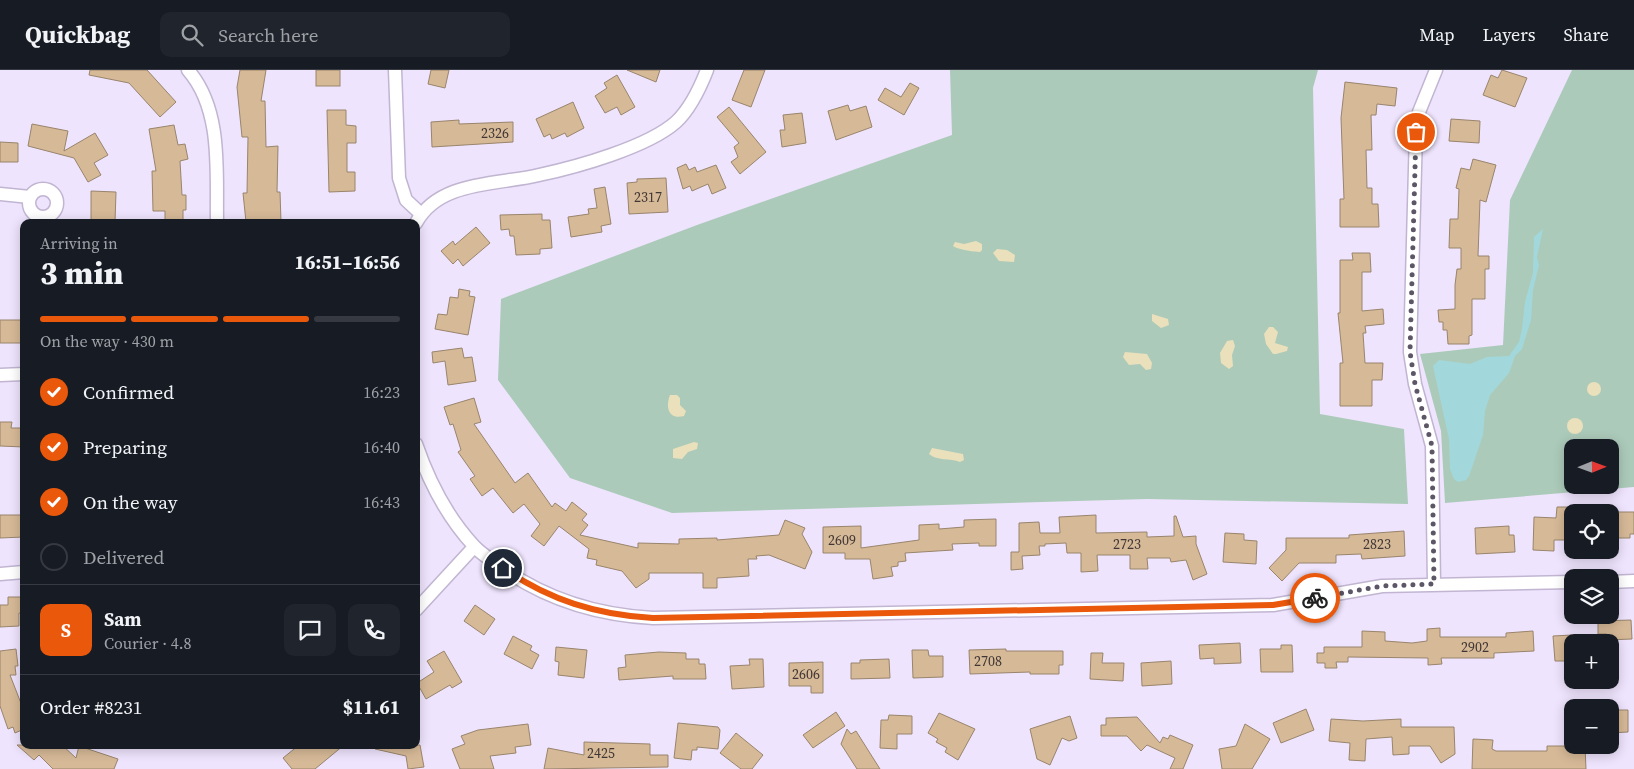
<!DOCTYPE html>
<html lang="en">
<head>
<meta charset="utf-8">
<style>
	body { margin:0; font-family:"Source Serif 4",serif; background:#20242c; color:#f1f3f6; height:100vh; display:flex; flex-direction:column; font-size:19px; white-space:nowrap }
	* { box-sizing:border-box; margin:0 }
	p { font-size:16px; color:#9ea1a6 }
	.icon { flex:none; width:28px; height:28px; fill:none; stroke:currentColor; stroke-width:2; stroke-linecap:round; stroke-linejoin:round }
	.map { position:relative; flex:1; overflow:hidden }
	.details { position:absolute; left:20px; top:149px; width:400px; height:530px; display:flex; flex-direction:column; background:#171b24; border-radius:10px; box-shadow:0 2px 12px #0003 }
	.details>* { flex:none }
	.needle { width:32px; rotate:89deg }
	.fabs { position:absolute; left:1564px; top:369px; display:grid; gap:10px }
	.fabs a { display:grid; place-items:center; width:55px; height:55px; border-radius:10px; background:#171b24; box-shadow:0 2px 12px #0003; font-size:25px }
	.pin { position:absolute; display:grid; place-items:center; width:42px; height:42px; color:#fff; margin:-21px; border:2px solid #fff; border-radius:50%; box-shadow:0 1px 5px #0007 }
	.courier { position:absolute; display:grid; place-items:center; width:50px; height:50px; margin:-25px; border:4px solid #ea580c; border-radius:50%; background:#fff; color:#222; box-shadow:0 1px 6px #0007 }
	.headline em { font-style:normal; font-weight:800 }
	.headline div { display:flex; flex-direction:column-reverse }
	.headline { display:flex; align-items:center; justify-content:space-between; height:85px; padding:0 20px }
	h1 { font-size:32px; font-weight:800; line-height:38px }
	.bar { display:grid; grid-template-columns:repeat(4,1fr); gap:8px 5px; align-content:center; height:60px; padding:0 20px }
	.bar i { height:6px; border-radius:4px; background:#363941 }
	.bar .current { background:#ea580c }
	.bar p { grid-column:span 4 }
	.line { display:flex; align-items:center; gap:12px; padding:0 20px; border-top:1px solid #363941 }
	.line div { flex:1 }
	.round { display:grid; place-items:center; flex:none; width:52px; height:52px; border-radius:10px; background:#20242c }
	ol { padding:0 20px; list-style:none }
	li { display:flex; align-items:center; gap:15px; height:55px }
	li p { margin-inline-start:auto }
	li .icon { padding:5px; border-radius:50%; background:#ea580c; color:#fff; stroke-width:4 }
	li:last-child { color:#9ea1a6 }
	li i { width:28px; height:28px; border:2px solid #363941; border-radius:50% }
	header { display:flex; align-items:center; gap:30px; box-sizing:border-box; height:70px; padding:0 25px; background:#171b24; border-bottom:1px solid #363941 }
	header strong { font-size:24px }
	nav { display:flex; gap:28px; margin-inline-start:auto; font-size:18px }
	.search { width:350px; height:45px; background:#20242c; display:flex; align-items:center; gap:12px; box-sizing:border-box; padding:0 18px; border-radius:10px; color:#9ea1a6; font-size:19px }
	.map>svg:first-child { display:block }
</style>
</head>
<body>
<header>
<strong>Quickbag</strong>
<div class="search"><svg class="icon" aria-label="search" viewBox="0 0 24 24"><circle cx="10" cy="10" r="6"/><path d="M15 15l6 6"/></svg>Search here</div>
<nav><a>Map</a><a>Layers</a><a>Share</a></nav>
</header>
<div class="map">
<svg width="1634" height="699" viewBox="0 0 1634 699">
	<rect width="100%" height="100%" fill="#eee4fd"/>
	<g fill="#accaba" fill-rule="evenodd">
		<path d="M950,0H1318L1313,18L1320,344L1404,359L1408,434L1147,429L672,443L570,408L498,310L501,229L697,155L952,65Z"/>
		<path d="M1572,0H1634V417L1445,433L1441,361L1420,284L1503,275L1510,130ZM1572,378H1610V415H1572Z"/>
	</g>
	<g fill="#eae0bb">
		<path d="M976,171L982,174V180L980,182C975,182 956,179 953,176L955,172L964,174Z"/>
		<path d="M997,179L1007,180L1015,185L1014,192L999,191L993,183Z"/>
		<path d="M1152,244L1168,249L1169,255L1161,258L1152,251Z"/>
		<path d="M1269,257H1273L1278,262L1275,273L1288,277L1287,281L1276,284H1273L1266,274L1264,264Z"/>
		<path d="M1233,270L1235,276L1232,285L1233,296L1229,299L1221,293L1220,283L1227,271Z"/>
		<path d="M1125,282L1147,284L1152,293L1151,299L1146,300L1140,294L1129,295L1123,287Z"/>
		<circle cx="1594" cy="319" r="7"/>
		<path d="M670,325H677L680,328V335L686,341L684,346C669,350 665,338 670,325Z"/>
		<circle cx="1575" cy="356" r="8"/>
		<path d="M694,372L698,373L697,379L688,382L682,389L673,388V379Z"/>
		<path d="M932,378L963,384L964,390L960,392C950,388 937,391 929,384Z"/>
	</g>
	<path fill="#a2d8db" d="M1543,159L1537,187L1539,195L1533,220L1531,250L1522,279L1515,286L1509,303L1490,325L1485,341L1483,365L1469,406L1466,410L1458,412L1454,409L1450,399L1449,369L1433,296L1439,290L1470,294L1487,287L1509,286L1519,272L1522,259L1525,232L1533,203L1534,167Z"/>
	<g fill="#d6b997" stroke="#99846c">
		<path d="M90,0H147L176,32L160,47L129,13L89,5Z"/>
		<path d="M240,0H266L261,31H265L266,77L278,76L277,122H280L281,152H246L243,123H247L248,67H242L237,17Z"/>
		<rect x="316" y="0" width="24" height="16"/>
		<path d="M431,0H449L445,18L428,14Z"/>
		<path d="M627,0H660L656,12Z"/>
		<path d="M744,0H765L751,37L732,30Z"/>
		<path d="M1502,0L1527,8L1515,37L1483,25L1491,5L1498,8Z"/>
		<path d="M617,5L635,37L621,45L617,37L605,43L595,26L607,18L604,13Z"/>
		<path d="M1345,12L1397,18L1395,36L1377,34L1376,45H1371L1372,80H1366L1367,118H1372V134H1378L1379,157H1340V129H1344L1341,48Z"/>
		<path d="M910,13L919,18L904,45L878,30L885,18L901,27Z"/>
		<path d="M573,32L584,58L567,67L565,63L552,69L550,64L544,67L536,49Z"/>
		<path d="M848,35L850,41L866,36L872,57L836,70L828,41Z"/>
		<path d="M729,37L766,82L740,104L731,92L738,87L734,77L739,73L717,47Z"/>
		<path d="M327,40H346V55L356,56V73H347V102H355V121L329,122Z"/>
		<path d="M802,43L806,73L782,77L780,60H785L783,45Z"/>
		<path d="M1451,49L1480,51L1479,73L1449,71Z"/>
		<path d="M459,50V54L513,52V72L432,77L431,52Z"/>
		<path d="M32,54L68,61L64,81L95,63L108,85L94,93L101,105L88,112L74,88L28,76Z"/>
		<path d="M174,55L178,75L185,74L188,89L180,91L182,125H186V140H183V152H165V141H153L152,101H156L149,59Z"/>
		<path d="M0,72L18,73V92H0Z"/>
		<path d="M1473,89L1496,95L1486,132L1480,130L1478,186H1489V199H1485V229H1472V265L1469,266V274H1448L1447,260H1443V252H1439L1438,240L1455,239V215L1457,199H1461V178H1449L1450,149H1458L1459,119L1456,118L1461,98L1470,100Z"/>
		<path d="M686,94L689,100L695,97L697,102L716,95L726,118L712,124L708,114L692,121L690,116L683,119L677,98Z"/>
		<path d="M666,108L668,142L629,144L627,113L637,112V109Z"/>
		<path d="M605,117L611,154L601,156L602,162L571,167L568,147L589,144L588,139L597,138L594,119Z"/>
		<path d="M91,121L116,122L115,152H91Z"/>
		<path d="M542,144V150H550L552,178L540,179V184L516,185L514,166H510L509,159L501,160L500,145Z"/>
		<path d="M476,157L490,173L463,196L458,189L453,194L441,181L453,171L455,175Z"/>
		<path d="M1352,183H1370L1371,202H1362V241L1383,239L1384,254L1365,256L1366,263H1363L1365,293H1383L1382,310H1372V336H1340V293H1343L1338,243H1340V190H1353Z"/>
		<path d="M459,219L470,221L469,226L475,227L468,265L435,259L438,244L447,245L450,227L458,228Z"/>
		<rect x="0" y="250" width="24" height="23"/>
		<path d="M462,278L464,288L472,287L476,311L448,315L445,291L433,293L432,282Z"/>
		<path d="M474,328L481,352L474,354L515,413L528,403L552,437L555,433L566,441L572,432L587,444L582,450L588,455L580,465L638,478V473L679,474V469L717,468V470L779,465L785,450L805,458L802,464L812,482L805,499L769,485L756,486L757,489H748L749,506L717,508V518H703V503H649V509L636,518L622,501L596,495L597,490L587,488L589,479L559,456L544,476L531,466L540,454L524,434L513,443L493,418L482,426L470,409L475,406L458,382L461,380L453,354L450,355L444,337Z"/>
		<path d="M0,352H12L11,358H24V377L0,376Z"/>
		<path d="M1557,437H1572V470H1554V481L1533,480L1534,447L1556,448Z"/>
		<path d="M1610,442H1634V464H1630V468H1613V461H1610Z"/>
		<path d="M0,445H24V467L0,468Z"/>
		<path d="M1096,445V463L1147,462V467L1174,466V446H1176L1183,467L1196,466V474L1207,504L1193,510L1186,490L1171,492L1170,488H1147L1148,499H1130V485H1097L1098,501L1081,502V483H1067L1066,473L1045,474V476H1039L1040,485L1022,486L1023,499L1011,500V482H1019V453L1039,452L1040,463H1060L1059,447Z"/>
		<path d="M996,449V476H979V473L952,474L953,480L905,483L906,491L898,492V496L891,497L893,506L873,509L870,489H845V483H823V457L861,456V478L919,470V455L939,454V459L964,457V450Z"/>
		<path d="M1509,456V465H1514L1515,482L1476,484L1475,458Z"/>
		<path d="M1404,461L1405,486L1362,489L1361,484L1336,485V493H1299L1282,511L1269,498L1286,480V468H1349V465Z"/>
		<path d="M1225,463L1244,464V470L1257,471L1256,494L1223,492Z"/>
		<path d="M8,527H24V543H19V556L0,557V535H8Z"/>
		<path d="M475,535L495,549L484,565L464,551Z"/>
		<path d="M1631,550L1632,569L1607,570V564H1598V551Z"/>
		<path d="M1440,558V567H1506V563L1533,561L1534,581L1494,583V588H1441L1442,594L1428,595V588L1348,587V592H1336L1337,598H1325V593H1317V583H1324V577H1362V561L1385,562V571L1412,573L1427,571V559Z"/>
		<path d="M1572,565V585H1565V591H1555L1553,566Z"/>
		<path d="M513,566L532,576L530,580L539,585L532,599L504,584Z"/>
		<path d="M1240,573L1241,593L1214,594V588L1200,589L1199,575Z"/>
		<path d="M1281,575H1292L1293,602H1261L1260,579H1281Z"/>
		<path d="M556,577L587,580L584,608L558,605L559,592L555,591Z"/>
		<path d="M16,579L18,596H15L16,605H10L24,641V659L15,663L13,657L8,659L0,636V581Z"/>
		<path d="M1006,579V581H1063V595H1059V604H1030V602L970,604L969,580Z"/>
		<path d="M912,580H928L929,586H943V607L913,608Z"/>
		<path d="M444,581L462,612L452,618L450,615L426,629L417,613L434,602L427,591Z"/>
		<path d="M659,582L686,583V589H699V594H705L706,609H673V606L619,610L618,598L626,597L625,585Z"/>
		<path d="M1091,583H1103L1102,593H1124L1123,611L1090,609Z"/>
		<path d="M749,589H763L764,617L732,619L730,596L750,595Z"/>
		<path d="M889,589L890,608L851,609V593H860V590Z"/>
		<path d="M1171,591L1172,614L1142,616L1141,593Z"/>
		<path d="M823,592V623H811V616H789V593Z"/>
		<path d="M1306,639L1314,660L1281,673L1273,653Z"/>
		<path d="M1610,640H1628V662L1610,663Z"/>
		<path d="M836,642L845,656L813,678L803,665Z"/>
		<path d="M939,643L975,659L958,690L945,682L947,678L936,672L938,669L928,663Z"/>
		<path d="M889,645L912,646V664H897V679L880,678L881,650H888Z"/>
		<path d="M1070,646L1077,668L1069,671L1062,668L1050,695L1037,689L1030,659Z"/>
		<path d="M1137,647L1160,673L1163,667L1168,669L1170,665L1193,675L1183,699H1170L1175,688L1147,675L1141,681L1127,666H1101V655H1106V648Z"/>
		<path d="M1331,649L1363,651L1401,649V657H1454L1455,684L1441,693L1430,676H1409V684L1393,685L1392,667L1366,669L1365,691L1349,690L1350,673L1329,671Z"/>
		<path d="M678,653L718,657L720,660L718,679L697,677V680H692L691,690L674,688Z"/>
		<path d="M528,654L531,675L515,677L516,683L490,686L494,699H460L452,679L465,674L461,666L478,660Z"/>
		<path d="M1245,654L1270,669L1252,699H1222L1219,679L1236,676Z"/>
		<path d="M847,659L851,664L856,661L880,699H857L841,674Z"/>
		<path d="M736,663L763,685L752,699H741L720,683Z"/>
		<path d="M1473,669L1493,670L1492,679L1496,681H1547V676H1585L1586,699H1472Z"/>
		<path d="M584,672L650,674V685H668V697L544,699L548,678L584,685Z"/>
		<path d="M17,675H62L76,688L79,676L118,689L114,699H53L39,685L34,690Z"/>
		<path d="M299,675H344L315,699H292L283,688Z"/>
		<path d="M375,675H420L424,697L408,699L406,686L375,679Z"/>
	</g>
	<g fill="none" stroke-linecap="round" stroke-linejoin="round">
		<g stroke="#c1b5d2" stroke-width="15">
			<g id="street">
				<path d="M188,0C223,40 216,103 217,152"/>
				<path d="M395,0L399,108L406,130L421,144"/>
				<circle cx="43" cy="133" r="14"/>
				<path d="M0,124L30,127"/>
				<path d="M416,153C439,110 499,115 539,105C577,97 648,77 676,52C691,38 700,18 707,0"/>
				<path d="M0,305L24,304"/>
				<path d="M416,374C429,412 447,447 474,476C480,483 490,489 498,495C544,529 596,545 653,548L1273,535L1382,516L1572,512"/>
				<path d="M0,504L24,502"/>
				<path d="M1610,512L1634,511"/>
				<path d="M1434,514L1432,376L1415,314L1410,282L1416,62L1419,42L1436,0"/>
				<path d="M416,540L474,477"/>
			</g>
		</g>
		<use href="#street" stroke="#fff" stroke-width="12"/>
	</g>
	<g fill="none" stroke-linecap="round" stroke-linejoin="round">
		<path stroke="#5c5666" stroke-width="5" stroke-dasharray="0 9" d="M1315,528L1382,516L1434,514L1432,376L1415,314L1410,282L1416,62"/>
		<path stroke="#ea580c" stroke-width="6" d="M503,498C549,530 597,545 653,548L1273,535L1315,528"/>
	</g>
	<g text-anchor="middle" stroke-width="4" stroke-linejoin="round" paint-order="stroke">
		<g font-size="14" fill="#403635">
			<text x="495" y="68">2326</text>
			<text x="648" y="132">2317</text>
			<text x="842" y="475">2609</text>
			<text x="1127" y="479">2723</text>
			<text x="1377" y="479">2823</text>
			<text x="1475" y="582">2902</text>
			<text x="988" y="596">2708</text>
			<text x="806" y="609">2606</text>
			<text x="601" y="688">2425</text>
		</g>
	</g>
</svg>
<div class="fabs">
<a><svg class="needle" viewBox="-14 -14 28 28"><path d="M0-13l5 13h-10z" fill="#e53935"/><path d="M0 13l5-13h-10z" fill="#9ea1a6"/></svg></a>
<a><svg class="icon" aria-label="locate" viewBox="0 0 24 24"><circle cx="12" cy="12" r="6"/><path d="M12 2v4M12 18v4M2 12h4M18 12h4"/></svg></a>
<a><svg class="icon" aria-label="layers" viewBox="0 0 24 24"><path d="M12 4l9 5-9 5-9-5zM3 14l9 5 9-5"/></svg></a>
<a>+</a>
<a>−</a>
</div>
<div class="pin" style="left:1416px;top:62px;background:#ea580c"><svg class="icon" aria-label="bag" viewBox="0 0 24 24"><path d="M5 8h14l-1 12H6zM9 8a3 3 0 0 1 6 0"/></svg></div>
<div class="pin" style="left:503px;top:498px;background:#1f2937"><svg class="icon" aria-label="home" viewBox="0 0 24 24"><path d="M3 11l9-7 9 7M6 9v11h12V9"/></svg></div>
<div class="courier" style="left:1315px;top:528px"><svg class="icon" aria-label="bike" viewBox="0 0 24 24"><circle cx="6" cy="16" r="4"/><circle cx="18" cy="16" r="4"/><path d="M6 16l4-8h5l3 8M10 8l3 8H6M13 5h3"/></svg></div>
<section class="details">
<div class="headline"><div><h1>3 min</h1><p>Arriving in</p></div><em>16:51–16:56</em></div>
<div class="bar"><i class="current"></i><i class="current"></i><i class="current"></i><i></i><p>On the way · 430 m</p></div>
<ol>
<li><svg class="icon" aria-label="check" viewBox="0 0 24 24"><path d="M5 12l5 5 9-10"/></svg>Confirmed<p>16:23</p></li>
<li><svg class="icon" aria-label="check" viewBox="0 0 24 24"><path d="M5 12l5 5 9-10"/></svg>Preparing<p>16:40</p></li>
<li><svg class="icon" aria-label="check" viewBox="0 0 24 24"><path d="M5 12l5 5 9-10"/></svg>On the way<p>16:43</p></li>
<li><i></i>Delivered</li>
</ol>
<div class="line" style="height:90px"><b class="round" style="background:#ea580c;color:#fff">S</b><div><b>Sam</b><p>Courier · 4.8</p></div><a class="round"><svg class="icon" aria-label="chat" viewBox="0 0 24 24"><path d="M4 5h16v11H9l-5 4z"/></svg></a><a class="round"><svg class="icon" aria-label="phone" viewBox="0 0 24 24"><path d="M5 4h4l2 5-3 2q2 4 5 5l2-3 5 2v4C11 20 4 13 5 4z"/></svg></a></div>
<div class="line" style="height:65px"><div>Order #8231</div><b>$11.61</b></div>
</section>
</div>
</body>
</html>
